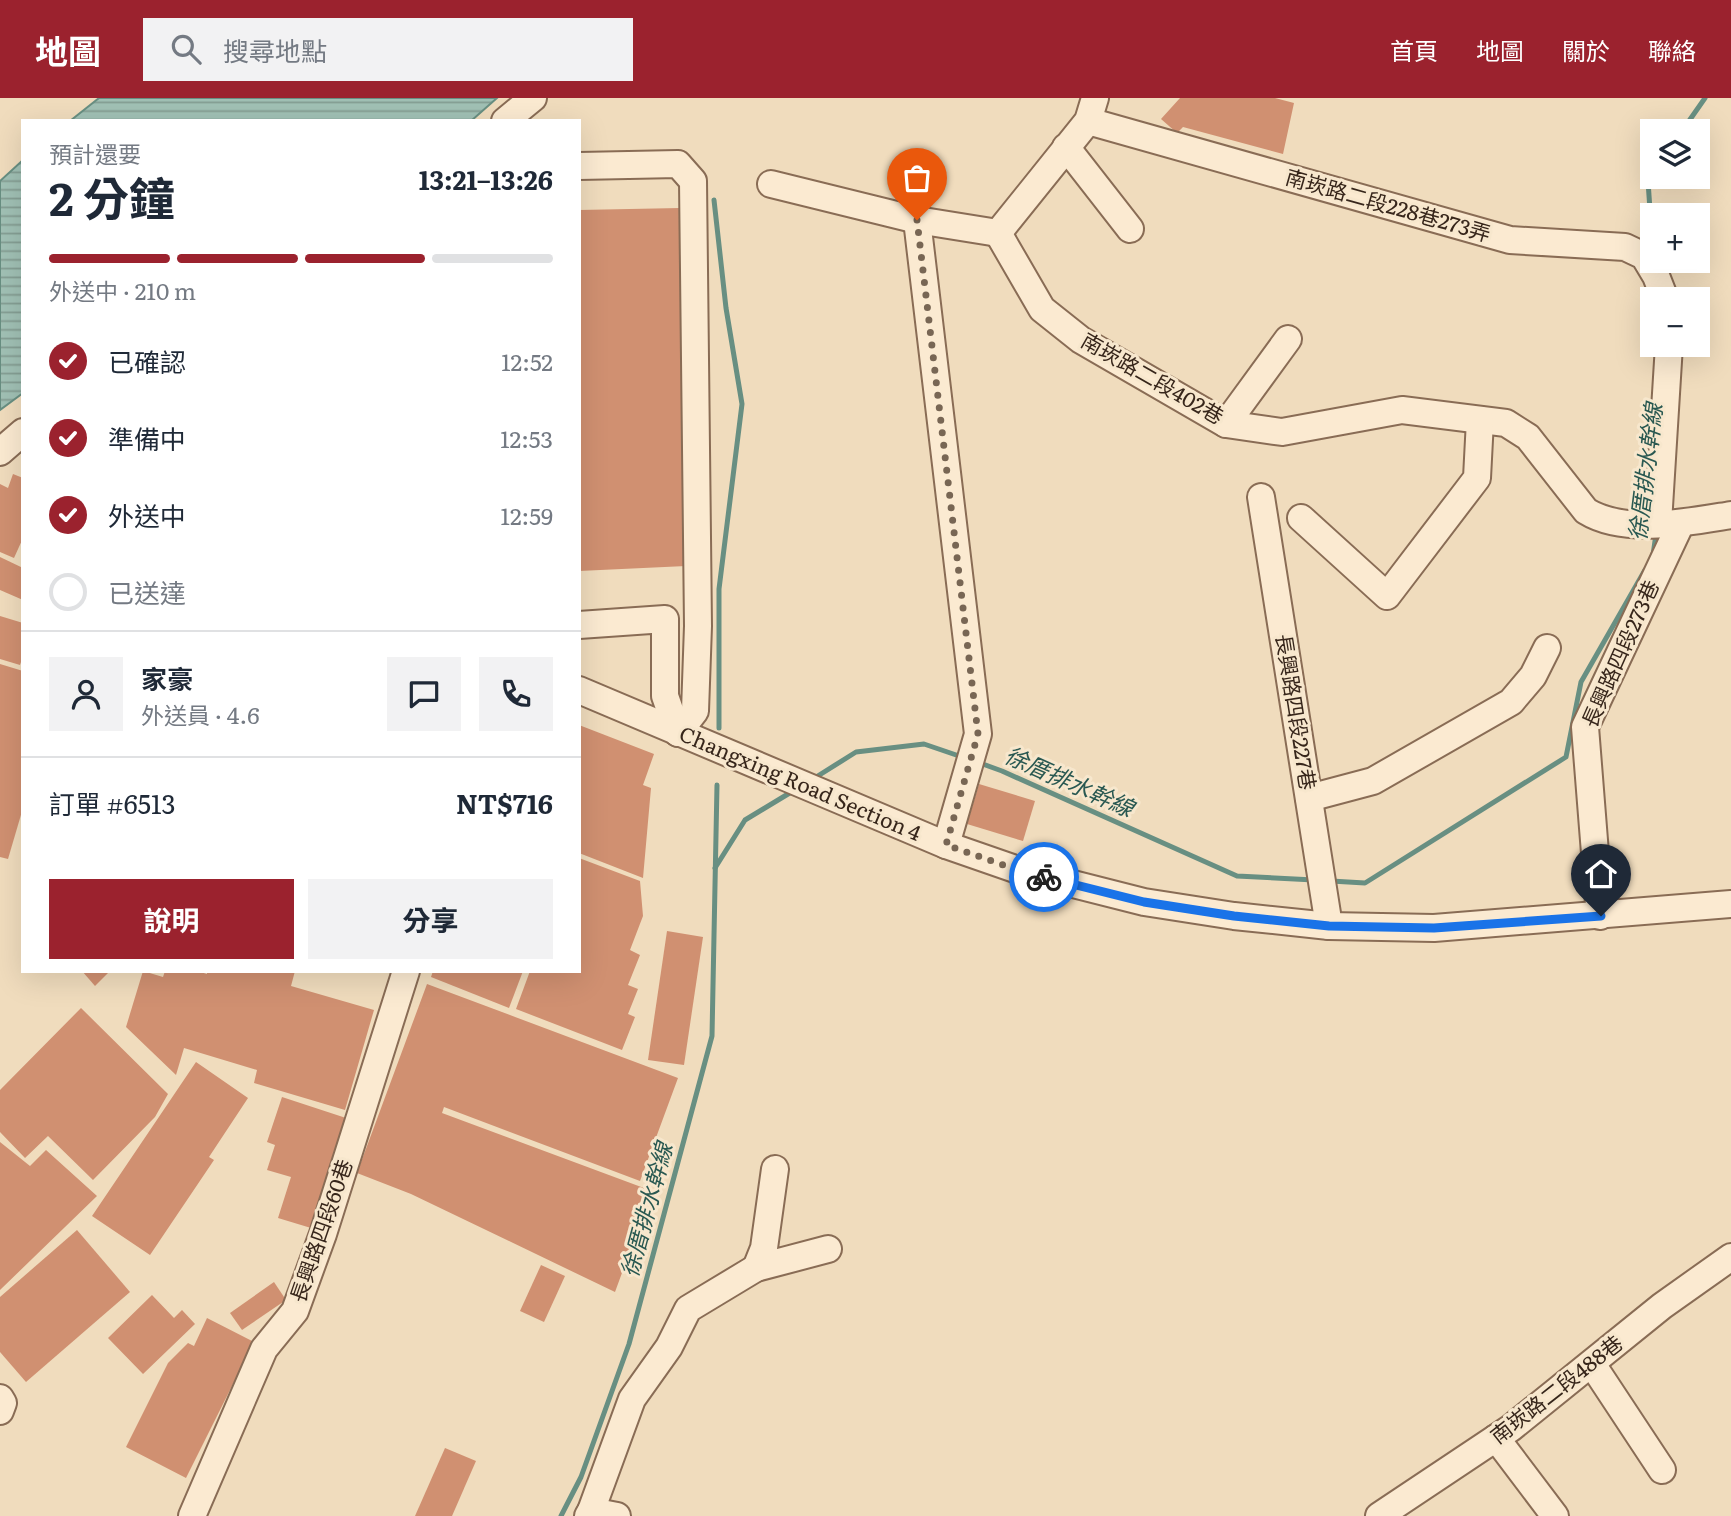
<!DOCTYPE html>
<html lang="zh-TW">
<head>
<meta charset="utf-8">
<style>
	body { margin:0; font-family:Literata,"Noto Sans TC",serif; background:#f2f2f3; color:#1f2937; height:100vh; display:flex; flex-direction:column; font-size:26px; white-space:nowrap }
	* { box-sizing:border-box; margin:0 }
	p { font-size:23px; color:#747a83 }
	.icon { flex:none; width:38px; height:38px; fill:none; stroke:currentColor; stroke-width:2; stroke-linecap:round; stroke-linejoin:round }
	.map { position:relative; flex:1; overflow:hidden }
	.panel { position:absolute; left:21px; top:21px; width:560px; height:854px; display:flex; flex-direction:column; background:#fff; border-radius:0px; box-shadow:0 7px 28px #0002 }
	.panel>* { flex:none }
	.fabs { position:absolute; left:1640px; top:21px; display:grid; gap:14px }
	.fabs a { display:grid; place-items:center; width:70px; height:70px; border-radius:0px; background:#fff; box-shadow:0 7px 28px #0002; font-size:35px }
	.pin { position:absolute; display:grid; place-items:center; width:60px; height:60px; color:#fff; margin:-72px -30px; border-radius:50% 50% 50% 0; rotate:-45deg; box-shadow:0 0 7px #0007 }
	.pin .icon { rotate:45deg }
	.courier { position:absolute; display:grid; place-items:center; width:70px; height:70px; margin:-35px; border:5px solid #1a73e8; border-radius:50%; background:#fff; color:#222; box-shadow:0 2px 9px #0007 }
	.overview em { font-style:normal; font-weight:700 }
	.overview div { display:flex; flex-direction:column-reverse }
	.overview { display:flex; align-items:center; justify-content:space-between; height:119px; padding:0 28px }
	h1 { font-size:46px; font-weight:700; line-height:52px }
	.bar { display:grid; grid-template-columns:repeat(4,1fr); gap:10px 7px; align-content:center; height:84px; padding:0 28px }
	.bar i { height:9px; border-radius:5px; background:#e0e1e3 }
	.bar .current { background:#9b222e }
	.bar p { grid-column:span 4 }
	.line { display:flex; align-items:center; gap:18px; padding:0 28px; border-top:2px solid #e0e1e3 }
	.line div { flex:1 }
	.round { display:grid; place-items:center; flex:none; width:74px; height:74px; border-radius:0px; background:#f2f2f3 }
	ol { padding:0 28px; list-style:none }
	li { display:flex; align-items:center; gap:21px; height:77px }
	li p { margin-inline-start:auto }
	li .icon { padding:7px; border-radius:50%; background:#9b222e; color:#fff; stroke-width:4 }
	li:last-child { color:#747a83 }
	li i { width:38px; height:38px; border:4px solid #e0e1e3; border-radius:50% }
	.primary-button { display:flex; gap:14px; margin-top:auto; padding:14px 28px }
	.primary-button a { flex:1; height:80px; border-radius:0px; background:#9b222e; color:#fff; font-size:28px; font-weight:700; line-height:80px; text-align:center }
	.primary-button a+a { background:#f2f2f3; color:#1f2937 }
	header { display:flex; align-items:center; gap:42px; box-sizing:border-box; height:98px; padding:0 35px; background:#9b222e; color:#fff }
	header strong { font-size:33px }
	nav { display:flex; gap:38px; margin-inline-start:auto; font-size:24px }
	.search { width:490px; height:63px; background:#f2f2f3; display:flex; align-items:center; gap:18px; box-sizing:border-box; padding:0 24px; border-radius:0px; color:#747a83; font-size:26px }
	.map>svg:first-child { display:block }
</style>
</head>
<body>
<header>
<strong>地圖</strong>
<div class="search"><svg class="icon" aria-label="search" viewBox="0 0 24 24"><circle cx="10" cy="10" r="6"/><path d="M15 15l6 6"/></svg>搜尋地點</div>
<nav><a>首頁</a><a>地圖</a><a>關於</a><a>聯絡</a></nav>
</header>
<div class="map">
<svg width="1731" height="1418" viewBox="0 0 1731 1418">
	<defs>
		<pattern id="water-rules" width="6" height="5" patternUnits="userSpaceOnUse" patternTransform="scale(1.75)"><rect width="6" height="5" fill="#a1c1b5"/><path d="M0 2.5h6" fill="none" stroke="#849d92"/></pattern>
	</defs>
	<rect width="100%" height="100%" fill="#f0dcbd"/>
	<g fill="url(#water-rules)" stroke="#688f82" stroke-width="2">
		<path d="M99,0H497L471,23H70Z"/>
		<path d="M23,62V295L0,312V83Z"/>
	</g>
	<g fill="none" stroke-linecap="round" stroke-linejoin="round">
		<g stroke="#688f82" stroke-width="5">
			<path d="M1682,33L1705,0"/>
			<path d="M1652,77L1648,83L1652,141"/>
			<path d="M714,102L726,210L742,306L719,491V630"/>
			<path d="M1653,457L1656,436"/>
			<path d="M977,664L1002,673L1237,778L1314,782"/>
			<path d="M813,681L856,654L924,646L965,660"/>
			<path d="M715,770L745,722L793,693"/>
			<path d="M1331,783L1365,785L1566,659L1581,584L1645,472"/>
			<path d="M561,1418L581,1379L629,1246L712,938L717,687"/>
		</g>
	</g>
	<g fill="#d09071">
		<path d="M1180,0H1275L1294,5L1283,56L1183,29L1177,35L1161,21Z"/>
		<path d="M680,110L686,468L579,473V112Z"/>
		<path d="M13,376L23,380V440L14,460L0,454V386L8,390Z"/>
		<path d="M0,459L23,470V502L0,492Z"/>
		<path d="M0,518L23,525V558L20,567L0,561Z"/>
		<path d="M0,566L23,573V710L8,761L0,759Z"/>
		<path d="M579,627L654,656L643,687L651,690L643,780L579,755Z"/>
		<path d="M979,686L1035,703L1023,743L967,726Z"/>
		<path d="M579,760L640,783L643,818L630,852L640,857L628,887L638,891L628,916L635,919L622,952L516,911L530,873H579Z"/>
		<path d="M667,833L703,839L684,967L648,962Z"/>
		<path d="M82,873H110L95,888Z"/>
		<path d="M143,873L163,879L165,873H197L207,876V873H295L291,888L374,912L345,1012L254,985L257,972L184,950L176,977L126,929Z"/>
		<path d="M433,873H523L509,910L431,879Z"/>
		<path d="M427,886L678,980L640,1083L444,1009L442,1015L652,1093L615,1194L411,1096L357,1075Z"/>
		<path d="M81,910L168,996L155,1019L93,1082L48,1038L25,1060L0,1034V992Z"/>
		<path d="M196,964L248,1000L209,1059L214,1062L150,1157L92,1118Z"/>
		<path d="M282,999L346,1020L311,1130L278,1120L291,1079L267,1072L275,1047L267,1044Z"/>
		<path d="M0,1044L30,1068L46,1052L97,1098L0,1192Z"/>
		<path d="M77,1132L130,1194L26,1284L0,1254V1199Z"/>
		<path d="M541,1167L565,1178L544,1224L520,1213Z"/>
		<path d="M274,1184L286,1202L242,1232L230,1215Z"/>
		<path d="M152,1197L174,1220L182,1212L195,1226L143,1276L108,1240Z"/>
		<path d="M207,1220L254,1244L186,1380L126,1349L168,1265L188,1245L194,1248Z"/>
		<path d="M445,1350L476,1363L452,1418H415Z"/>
	</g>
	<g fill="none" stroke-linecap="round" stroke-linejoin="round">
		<g stroke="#896c55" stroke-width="30">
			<g id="minor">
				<path d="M505,23L533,0"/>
				<path d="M1088,23L1510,142L1625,149L1644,158L1656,178L1665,201"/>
				<path d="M1066,49L1130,131"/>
				<path d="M579,68L678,66L693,83L698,528L695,613L678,635"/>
				<path d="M771,86L917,122L998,135"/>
				<path d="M917,122L978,636L946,747"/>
				<path d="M998,135L1042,211L1081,242L1226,326L1282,334L1402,312L1506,325L1528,339L1586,413C1625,437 1688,424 1731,417"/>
				<path d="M998,135L1088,23L1095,0"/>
				<path d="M1226,326L1288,241"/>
				<path d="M0,354L23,334"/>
				<path d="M1261,399L1329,828"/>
				<path d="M1301,420L1387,498L1477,380L1480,322"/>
				<path d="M1658,425L1669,247"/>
				<path d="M579,527L665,521V598L678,635"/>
				<path d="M579,592L946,747L1018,772L1144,804L1234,818L1329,828L1434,830L1731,806"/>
				<path d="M1309,700L1373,683L1511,604L1533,578L1547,550"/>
				<path d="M1600,818L1585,629L1681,425"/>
				<path d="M775,1071L764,1150L756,1170L828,1151"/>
				<path d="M1592,1266L1662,1372"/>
				<path d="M0,1300L3,1305L0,1313"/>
				<path d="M1496,1340L1555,1418"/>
				<path d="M591,1413L632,1301L669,1249L688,1211L756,1170"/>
				<path d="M192,1418L264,1251L295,1213L323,1136L406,873"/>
				<path d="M588,1418L591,1413L617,1418"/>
				<path d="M1379,1418L1511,1330L1662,1208L1731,1159"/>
			</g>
		</g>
		<use href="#minor" stroke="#fbead1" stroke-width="26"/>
	</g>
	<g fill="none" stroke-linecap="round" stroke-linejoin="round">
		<path stroke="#786654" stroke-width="7" stroke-dasharray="0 12.6" d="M917,122L978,636L946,747L1018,772L1044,779"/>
		<path stroke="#1a73e8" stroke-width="9" d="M1044,779L1144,804L1234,818L1329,828L1434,830L1601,818"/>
	</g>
	<g text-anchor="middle" stroke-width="6" stroke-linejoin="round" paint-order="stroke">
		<g font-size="21" fill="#37261b" stroke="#f7e7cd">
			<text transform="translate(1388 108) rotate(16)" y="7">南崁路二段228巷273弄</text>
			<text transform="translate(1152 281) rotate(30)" y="7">南崁路二段402巷</text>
			<text transform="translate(1621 556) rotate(-66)" y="7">長興路四段273巷</text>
			<text transform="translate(1295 614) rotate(81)" y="7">長興路四段227巷</text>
			<text transform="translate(800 686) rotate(23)" y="7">Changxing Road Section 4</text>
			<text transform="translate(322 1133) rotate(-71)" y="7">長興路四段60巷</text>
			<text transform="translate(1557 1292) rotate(-38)" y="7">南崁路二段488巷</text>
		</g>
		<g font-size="23" font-style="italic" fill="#295851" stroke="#f7e7cd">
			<text transform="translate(1646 374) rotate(-83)" y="8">徐厝排水幹線</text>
			<text transform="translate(1069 684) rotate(24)" y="8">徐厝排水幹線</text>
			<text transform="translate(647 1112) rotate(-75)" y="8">徐厝排水幹線</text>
		</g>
	</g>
</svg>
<div class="fabs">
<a><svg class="icon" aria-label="layers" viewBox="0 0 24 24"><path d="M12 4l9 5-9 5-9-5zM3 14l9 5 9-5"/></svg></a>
<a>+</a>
<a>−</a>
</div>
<div class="pin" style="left:917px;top:122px;background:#ea580c"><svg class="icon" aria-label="bag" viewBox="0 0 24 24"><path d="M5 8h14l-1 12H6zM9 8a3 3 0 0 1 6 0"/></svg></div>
<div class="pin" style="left:1601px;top:818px;background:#1f2937"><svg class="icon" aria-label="home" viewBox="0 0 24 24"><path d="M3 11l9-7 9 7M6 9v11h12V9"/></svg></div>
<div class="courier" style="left:1044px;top:779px"><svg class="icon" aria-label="bike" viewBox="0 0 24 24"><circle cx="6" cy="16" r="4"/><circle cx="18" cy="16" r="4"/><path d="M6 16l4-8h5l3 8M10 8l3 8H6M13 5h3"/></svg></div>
<section class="panel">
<div class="overview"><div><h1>2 分鐘</h1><p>預計還要</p></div><em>13:21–13:26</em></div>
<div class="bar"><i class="current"></i><i class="current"></i><i class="current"></i><i></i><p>外送中 · 210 m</p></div>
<ol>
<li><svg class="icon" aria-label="check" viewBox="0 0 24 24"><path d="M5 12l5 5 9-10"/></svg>已確認<p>12:52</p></li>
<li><svg class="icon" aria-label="check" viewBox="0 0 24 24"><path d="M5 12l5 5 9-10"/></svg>準備中<p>12:53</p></li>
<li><svg class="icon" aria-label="check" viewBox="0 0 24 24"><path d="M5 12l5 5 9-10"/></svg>外送中<p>12:59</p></li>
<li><i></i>已送達</li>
</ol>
<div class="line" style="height:126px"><a class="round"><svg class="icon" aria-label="person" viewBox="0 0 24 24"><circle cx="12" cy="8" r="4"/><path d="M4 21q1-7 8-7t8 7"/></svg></a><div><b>家豪</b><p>外送員 · 4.6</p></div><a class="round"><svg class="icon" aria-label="chat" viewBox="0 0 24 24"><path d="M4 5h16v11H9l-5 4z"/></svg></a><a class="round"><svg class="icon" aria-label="phone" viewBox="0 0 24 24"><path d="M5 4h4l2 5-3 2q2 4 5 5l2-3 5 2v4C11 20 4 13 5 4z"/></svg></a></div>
<div class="line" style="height:91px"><div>訂單 #6513</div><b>NT$716</b></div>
<div class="primary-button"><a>說明</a><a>分享</a></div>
</section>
</div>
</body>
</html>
